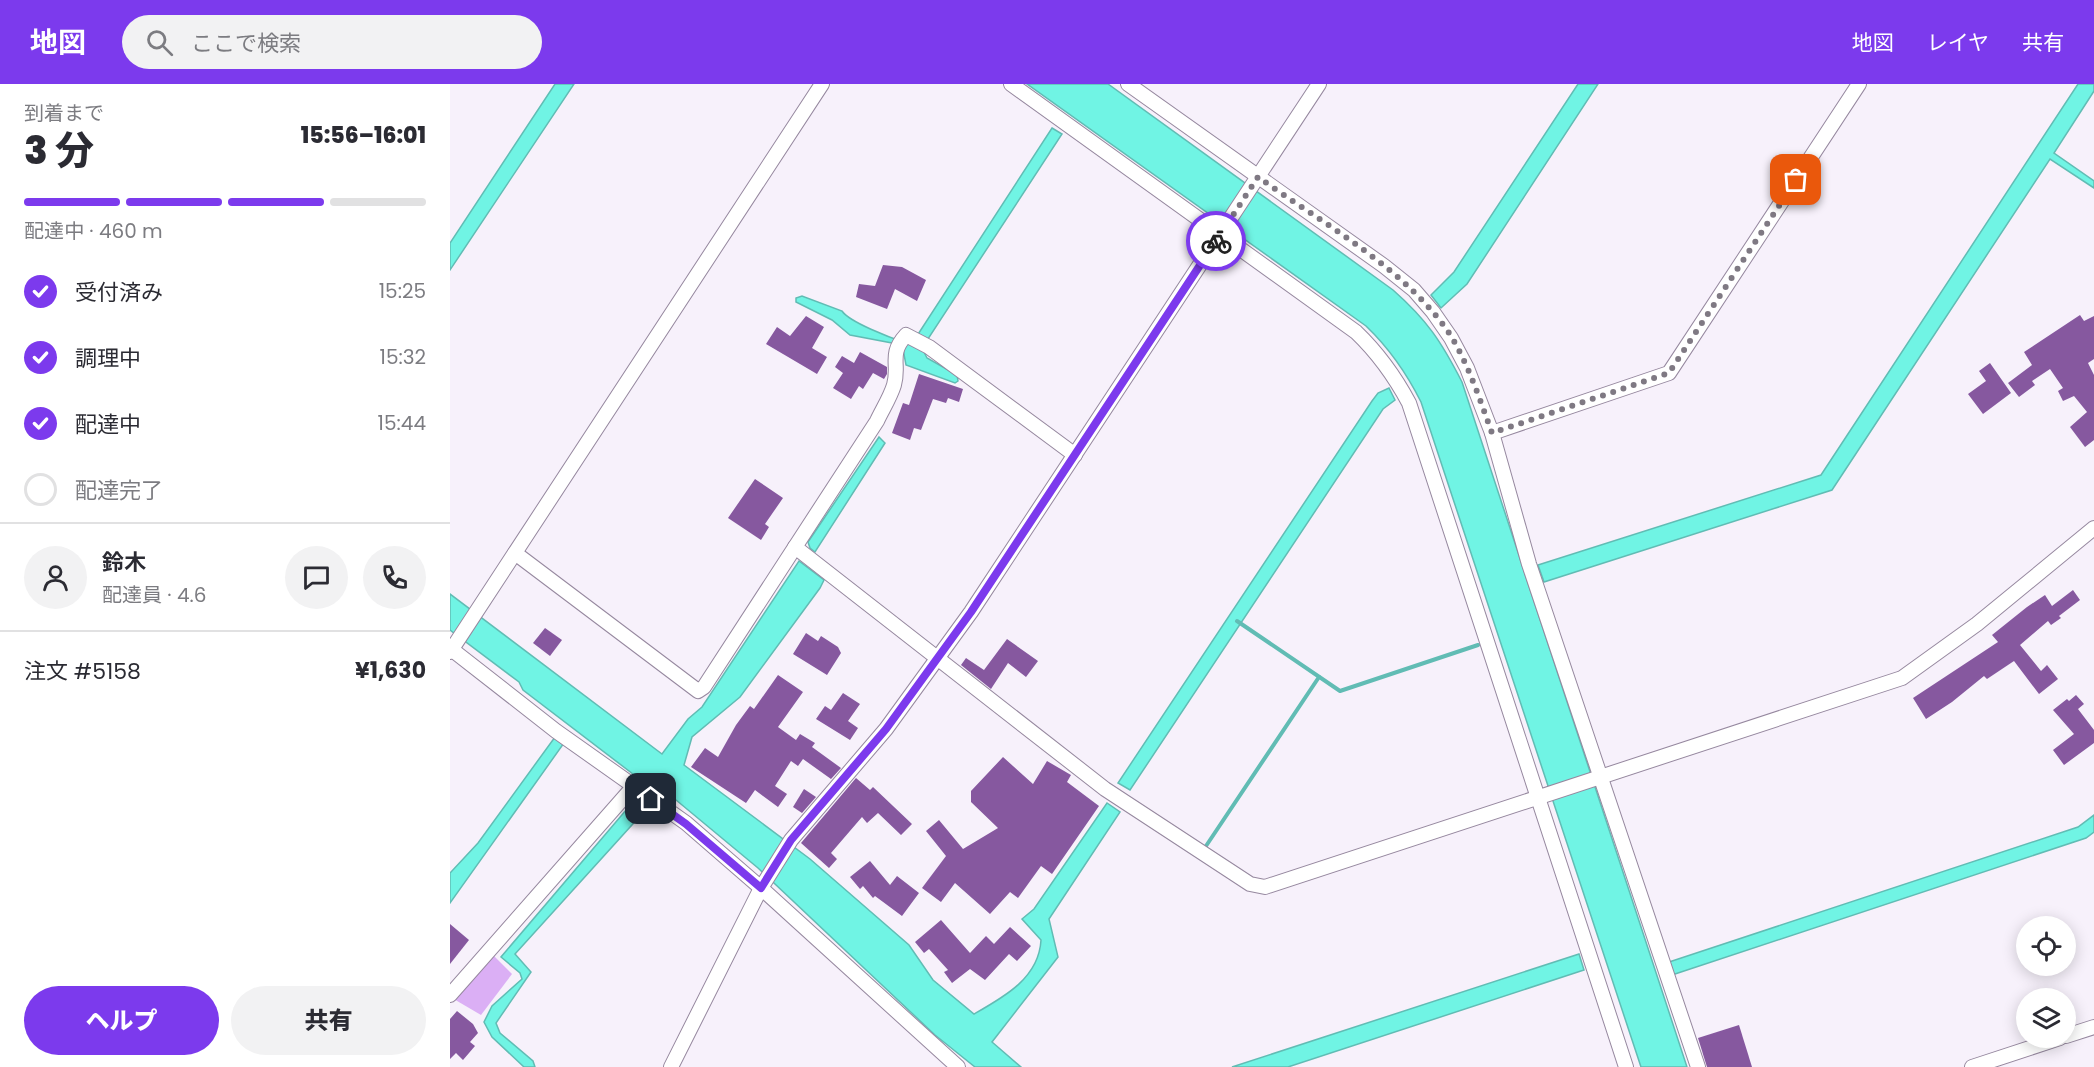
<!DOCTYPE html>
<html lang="ja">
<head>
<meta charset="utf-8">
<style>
	body { margin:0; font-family:Poppins,"Noto Sans JP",sans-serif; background:#f2f2f3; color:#2b2b33; height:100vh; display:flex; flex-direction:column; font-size:22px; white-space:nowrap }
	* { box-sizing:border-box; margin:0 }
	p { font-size:20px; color:#7c7c81 }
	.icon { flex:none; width:33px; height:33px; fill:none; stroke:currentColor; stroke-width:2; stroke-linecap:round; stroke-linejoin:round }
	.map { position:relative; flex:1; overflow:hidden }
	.side { display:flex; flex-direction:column; background:#fff; width:450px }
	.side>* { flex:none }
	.fabs { position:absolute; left:1566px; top:832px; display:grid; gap:12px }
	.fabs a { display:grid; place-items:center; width:60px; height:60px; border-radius:50%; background:#fff; box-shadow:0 3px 15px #0003; font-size:30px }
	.pin { position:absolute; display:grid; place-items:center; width:51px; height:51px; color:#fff; margin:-26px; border-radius:12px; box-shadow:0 3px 9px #0006 }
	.courier { position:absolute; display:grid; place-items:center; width:60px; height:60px; margin:-30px; border:4px solid #7c3aed; border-radius:50%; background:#fff; color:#222; box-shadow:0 2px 8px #0007 }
	.headline em { font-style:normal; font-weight:800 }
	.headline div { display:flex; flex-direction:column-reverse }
	.headline { display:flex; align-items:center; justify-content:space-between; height:102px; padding:0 24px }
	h1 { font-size:39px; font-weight:800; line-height:45px }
	.bar { display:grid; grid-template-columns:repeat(4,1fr); gap:9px 6px; align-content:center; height:72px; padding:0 24px }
	.bar i { height:8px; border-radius:4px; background:#e1e1e2 }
	.bar .on { background:#7c3aed }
	.bar p { grid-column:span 4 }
	.line { display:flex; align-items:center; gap:15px; padding:0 24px; border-top:2px solid #e1e1e2 }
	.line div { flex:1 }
	.round { display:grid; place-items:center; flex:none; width:63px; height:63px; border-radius:32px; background:#f2f2f3 }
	ol { padding:0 24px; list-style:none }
	li { display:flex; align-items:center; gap:18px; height:66px }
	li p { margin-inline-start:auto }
	li .icon { padding:6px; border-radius:50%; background:#7c3aed; color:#fff; stroke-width:4 }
	li:last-child { color:#7c7c81 }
	li i { width:33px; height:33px; border:3px solid #e1e1e2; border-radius:50% }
	.action { display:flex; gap:12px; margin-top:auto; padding:12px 24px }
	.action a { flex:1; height:69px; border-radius:36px; background:#7c3aed; color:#fff; font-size:24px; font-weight:800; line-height:69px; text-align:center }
	.action a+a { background:#f2f2f3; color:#2b2b33 }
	header { display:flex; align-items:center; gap:36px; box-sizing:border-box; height:84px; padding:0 30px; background:#7c3aed; color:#fff }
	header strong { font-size:28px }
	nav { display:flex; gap:33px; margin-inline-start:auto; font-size:21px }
	.search { width:420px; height:54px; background:#f2f2f3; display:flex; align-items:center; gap:15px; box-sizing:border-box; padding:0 21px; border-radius:33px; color:#7c7c81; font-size:22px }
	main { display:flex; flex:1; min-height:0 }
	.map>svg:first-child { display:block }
</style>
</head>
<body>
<header>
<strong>地図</strong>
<div class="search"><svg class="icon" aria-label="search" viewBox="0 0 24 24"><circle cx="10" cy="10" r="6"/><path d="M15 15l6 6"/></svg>ここで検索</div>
<nav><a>地図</a><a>レイヤ</a><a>共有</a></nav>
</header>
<main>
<section class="side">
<div class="headline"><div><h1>3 分</h1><p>到着まで</p></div><em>15:56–16:01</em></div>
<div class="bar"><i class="on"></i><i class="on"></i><i class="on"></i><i></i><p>配達中 · 460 m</p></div>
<ol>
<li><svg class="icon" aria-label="check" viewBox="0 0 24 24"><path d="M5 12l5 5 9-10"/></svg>受付済み<p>15:25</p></li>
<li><svg class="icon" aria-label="check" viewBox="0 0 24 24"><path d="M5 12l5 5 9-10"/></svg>調理中<p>15:32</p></li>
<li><svg class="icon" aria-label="check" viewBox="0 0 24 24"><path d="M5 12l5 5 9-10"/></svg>配達中<p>15:44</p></li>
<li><i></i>配達完了</li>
</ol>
<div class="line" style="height:108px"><a class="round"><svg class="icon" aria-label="person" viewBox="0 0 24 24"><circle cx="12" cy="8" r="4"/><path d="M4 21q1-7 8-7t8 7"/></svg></a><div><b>鈴木</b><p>配達員 · 4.6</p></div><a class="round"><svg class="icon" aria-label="chat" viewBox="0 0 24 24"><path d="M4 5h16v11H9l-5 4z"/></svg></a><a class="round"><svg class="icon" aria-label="phone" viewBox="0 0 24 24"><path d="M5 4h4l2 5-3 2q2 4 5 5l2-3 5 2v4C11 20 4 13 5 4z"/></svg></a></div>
<div class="line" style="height:78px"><div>注文 #5158</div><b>¥1,630</b></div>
<div class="action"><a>ヘルプ</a><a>共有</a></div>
</section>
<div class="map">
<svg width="1644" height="983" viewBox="0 0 1644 983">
	<rect width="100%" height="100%" fill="#f7f1fb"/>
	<path fill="#dbaff5" d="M42,870L62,890L31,931L2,914Z"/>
	<g fill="#70f4e4" stroke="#61bcb4" stroke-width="1.5">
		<path d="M105,0H124L0,186V159Z"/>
		<path d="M577,0H658L943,206C977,236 991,257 1012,298L1237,983H1191L971,318C956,288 940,265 916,242Z"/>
		<path d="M1128,0H1148L1017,200L991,224L981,211L1004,188Z"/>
		<path d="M1628,0H1644V7L1604,69L1644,97V104L1600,75L1382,406L1094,498L1088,481L1371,391Z"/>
		<path d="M602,44L612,50L472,264L477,274L507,291L508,297L505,299L456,281L453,265L442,259L400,251L382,236L346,218V214L352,212L392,227C399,238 441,254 456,259L463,258Z"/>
		<path d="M939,304L945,316L933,325L680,706L668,699L922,317L928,309Z"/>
		<path d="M429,353L435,359L365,468L360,464L358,458Z"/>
		<path d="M349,477L374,496L370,504L290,613L242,653L234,681L360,775L459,861L483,896L524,930C554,913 589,894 591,856L572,835L584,825L657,719L670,728L599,835L608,873L542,958L571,983H525L485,951L308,784L220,711L213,713L73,606L69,598L0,546V510L212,670L238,635L252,623Z"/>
		<path d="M105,653L114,659L0,819V789L28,759Z"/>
		<path d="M188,712L200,721L65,870L81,888L46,939L50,949L83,977L85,983H74L42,953L34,938L42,922L72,895L70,889L51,873Z"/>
		<path d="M1644,731V748L1636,754L1222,891L1219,878L1628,743Z"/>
		<path d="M1129,870L1134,886L838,983H782Z"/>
	</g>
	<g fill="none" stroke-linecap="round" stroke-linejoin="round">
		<g stroke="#61bcb4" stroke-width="4">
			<path d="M787,537L890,607L1028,561"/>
			<path d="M756,762L869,593"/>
		</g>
	</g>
	<g fill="#86589f">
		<path d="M433,181L452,183L476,196L467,217L445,205L437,225L406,213L409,200L425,202Z"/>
		<path d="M1630,231L1634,237L1644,232V275L1638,279L1644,291V356L1635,363L1620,343L1637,328L1624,312L1613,317L1608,307L1613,304L1600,285L1582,297L1585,301L1569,313L1558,299L1582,281L1574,268Z"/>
		<path d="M356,232L374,243L362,264L377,273L367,290L316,260L327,243L340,252Z"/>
		<path d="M410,268L437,283V290L434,295L423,289L413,305L409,302L401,315L383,304L393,289L385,283L392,272L404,279Z"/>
		<path d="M1540,279L1561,309L1533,330L1518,310L1536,297L1529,287Z"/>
		<path d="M469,290L513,305L509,318L498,314L496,319L483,315L471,346L464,344L460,356L442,349L453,319L459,321Z"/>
		<path d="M305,395L333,414L315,440L319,443L311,456L278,434Z"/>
		<path d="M1623,506L1630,516L1609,532L1611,534L1601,541L1598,537L1570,561L1591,587L1597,581L1608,595L1589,610L1564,577L1537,595L1534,592L1502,618L1476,635L1463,614L1548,558L1542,551L1577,523L1595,511L1602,522Z"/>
		<path d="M95,544L112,556L100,572L83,559Z"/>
		<path d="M356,549L368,557L371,552L388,563L391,569L377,591L343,570Z"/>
		<path d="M557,555L588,577L576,593L558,579L541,605L511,581L516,574L534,586Z"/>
		<path d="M328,591L353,608L328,643L346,656L350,650L365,659L362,663L391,684L381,695L353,675L348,682L341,677L325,702L337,710L328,723L305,706L296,719L241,683L255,664L268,673L286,641L300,622L304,625Z"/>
		<path d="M393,609L410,620L398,637L408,644L400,656L366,635L375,622L381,626Z"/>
		<path d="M1626,611L1634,620L1628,625L1644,646V659L1614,681L1603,666L1624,650L1603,626L1617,615L1619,617Z"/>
		<path d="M553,673L583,700L597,677L621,691L617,698L649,722L602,790L591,782L568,814L560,808L540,830L505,799L491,818L472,804L496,772L476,747L489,736L513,765L548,744L521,718V707Z"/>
		<path d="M406,694L420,706L423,703L462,740L451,751L428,729L417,739L412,733L381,769L387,775L379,784L351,759Z"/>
		<path d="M354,705L366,713L352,729L343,723Z"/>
		<path d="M420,777L440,801L447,792L469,809L452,832L425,812L423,814L413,802L410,805L400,793Z"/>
		<path d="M491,836L520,869L536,852L544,860L560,843L581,862L567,877L559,870L535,896L520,885L502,899L494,888L498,886L479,865L474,869L465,858Z"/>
		<path d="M0,840L19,856L0,880Z"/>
		<path d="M7,927L23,940L28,949L20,958L25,962L13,976L6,969L0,975V935Z"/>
		<path d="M1289,941L1302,983H1257L1248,954Z"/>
	</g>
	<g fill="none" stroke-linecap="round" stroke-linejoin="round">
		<g stroke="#96889f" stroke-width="16">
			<g id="street">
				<path d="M561,0L906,248C929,270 944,291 959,319L1176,983"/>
				<path d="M678,0L934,182L964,206L983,228L1001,254L1017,284L1042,349L1079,480L1248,983"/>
				<path d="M1042,349L1219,289L1409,0"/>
				<path d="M345,463L655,705L800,800L815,803L1452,594L1527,540L1644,444"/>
				<path d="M65,469L248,607L254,603L427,337C432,326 440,314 444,301C450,280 438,271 456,251L479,263L625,371"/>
				<path d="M0,564L106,647L236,739L311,804L508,983"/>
				<path d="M0,568L372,0"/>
				<path d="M0,911L183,703"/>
				<path d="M1616,952L1644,943"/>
				<path d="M221,983L311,804L341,756L436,645L521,528L869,0"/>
				<path d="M1522,983L1610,954"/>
			</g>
		</g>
		<use href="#street" stroke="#fff" stroke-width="14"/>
	</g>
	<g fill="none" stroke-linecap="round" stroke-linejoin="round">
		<path stroke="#7f7983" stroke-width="6" stroke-dasharray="0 10.8" d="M766,157L808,93C872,139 958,186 1001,252C1019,282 1030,316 1042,349L1219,289L1346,96"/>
		<path stroke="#7c3aed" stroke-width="8" d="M201,715L236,740L311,804L341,756L436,645L521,528L766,157"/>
	</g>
</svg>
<div class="fabs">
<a><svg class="icon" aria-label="locate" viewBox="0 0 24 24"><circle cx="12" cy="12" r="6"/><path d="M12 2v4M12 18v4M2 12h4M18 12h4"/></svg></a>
<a><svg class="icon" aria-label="layers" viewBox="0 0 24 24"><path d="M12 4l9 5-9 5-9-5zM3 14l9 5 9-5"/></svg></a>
</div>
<div class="pin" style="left:1346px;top:96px;background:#ea580c"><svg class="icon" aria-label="bag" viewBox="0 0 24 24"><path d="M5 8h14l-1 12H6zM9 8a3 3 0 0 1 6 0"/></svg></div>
<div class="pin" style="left:201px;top:715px;background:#1f2937"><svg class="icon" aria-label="home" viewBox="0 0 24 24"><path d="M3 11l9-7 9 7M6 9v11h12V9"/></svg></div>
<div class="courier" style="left:766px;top:157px"><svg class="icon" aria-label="bike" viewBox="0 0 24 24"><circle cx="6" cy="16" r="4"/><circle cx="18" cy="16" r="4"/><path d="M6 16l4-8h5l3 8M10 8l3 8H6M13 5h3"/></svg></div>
</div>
</main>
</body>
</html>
